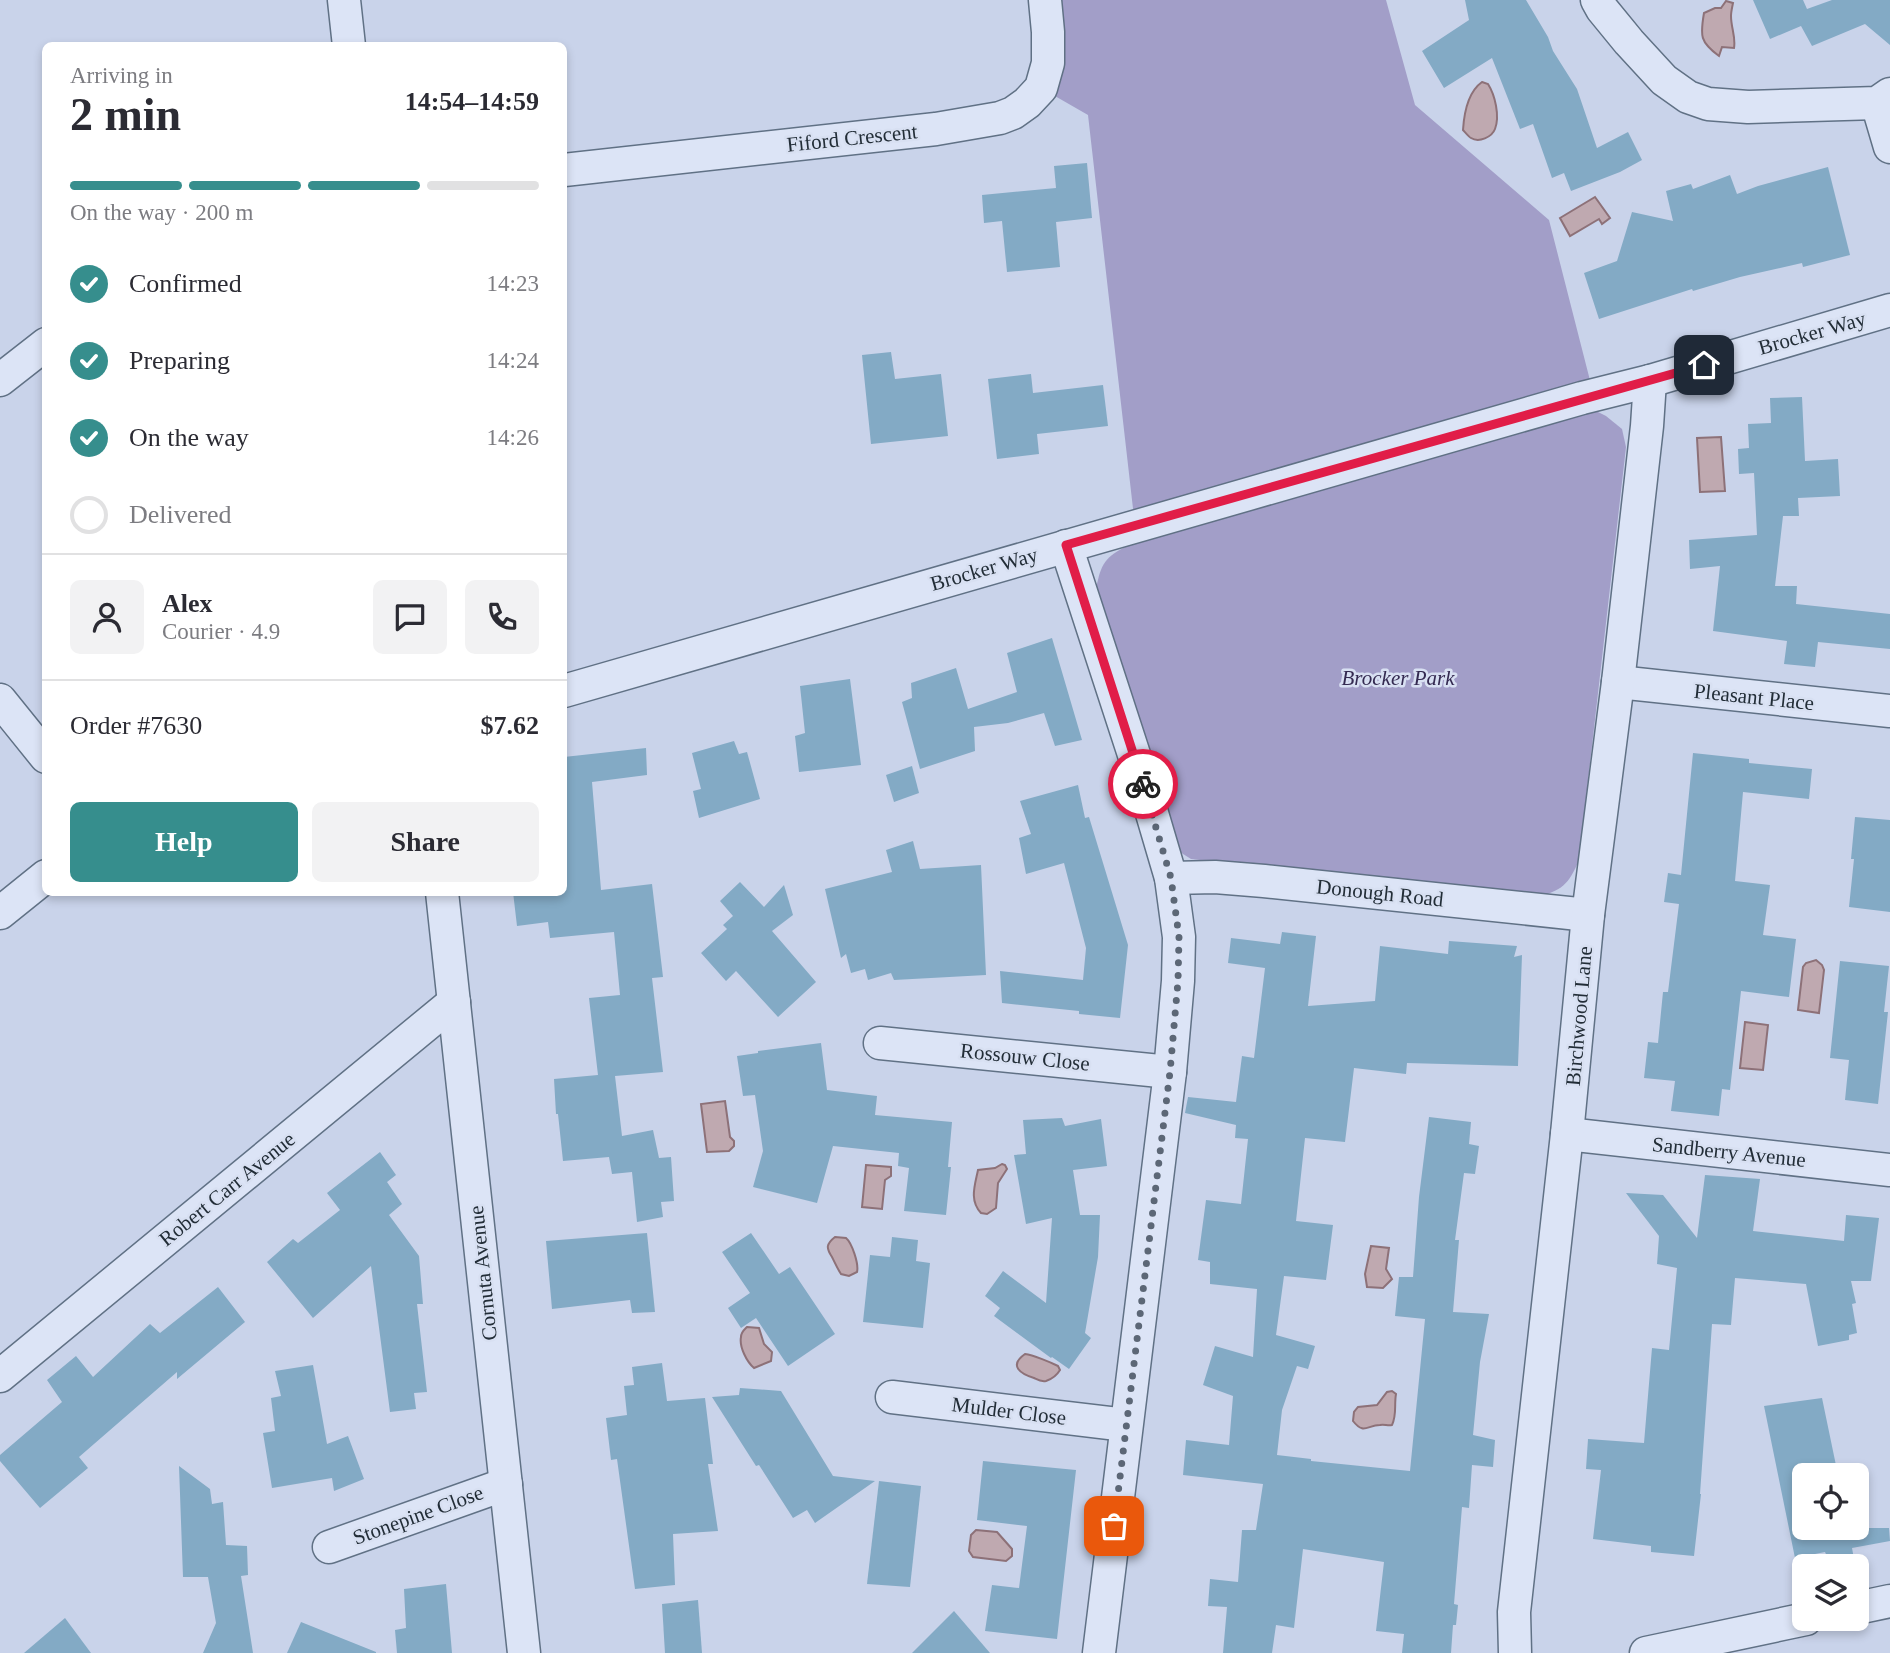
<!DOCTYPE html>
<html lang="en">
<head>
<meta charset="utf-8">
<style>
	body { margin:0; font-family:"Times New Roman",serif; background:#f2f2f3; color:#2b2b33; height:100vh; display:flex; flex-direction:column; font-size:26px; white-space:nowrap }
	* { box-sizing:border-box; margin:0 }
	p { font-size:23px; color:#7c7c81 }
	.icon { flex:none; width:38px; height:38px; fill:none; stroke:currentColor; stroke-width:2; stroke-linecap:round; stroke-linejoin:round }
	.map { position:relative; flex:1; overflow:hidden }
	.panel { position:absolute; left:42px; top:42px; width:525px; height:854px; display:flex; flex-direction:column; background:#fff; border-radius:10px; box-shadow:0 4px 10px #0003 }
	.panel>* { flex:none }
	.tools { position:absolute; left:1792px; top:1463px; display:grid; gap:14px }
	.tools a { display:grid; place-items:center; width:77px; height:77px; border-radius:10px; background:#fff; box-shadow:0 4px 10px #0003; font-size:35px }
	.pin { position:absolute; display:grid; place-items:center; width:60px; height:60px; color:#fff; margin:-30px; border-radius:14px; box-shadow:0 4px 10px #0006 }
	.courier { position:absolute; display:grid; place-items:center; width:70px; height:70px; margin:-35px; border:5px solid #e11d48; border-radius:50%; background:#fff; color:#222; box-shadow:0 2px 9px #0007 }
	.head em { font-style:normal; font-weight:600 }
	.head div { display:flex; flex-direction:column-reverse }
	.head { display:flex; align-items:center; justify-content:space-between; height:119px; padding:0 28px }
	h1 { font-size:46px; font-weight:600; line-height:52px }
	.bar { display:grid; grid-template-columns:repeat(4,1fr); gap:10px 7px; align-content:center; height:84px; padding:0 28px }
	.bar i { height:9px; border-radius:5px; background:#e1e1e2 }
	.bar .current { background:#368e8d }
	.bar p { grid-column:span 4 }
	.line { display:flex; align-items:center; gap:18px; padding:0 28px; border-top:2px solid #e1e1e2 }
	.line div { flex:1 }
	.round { display:grid; place-items:center; flex:none; width:74px; height:74px; border-radius:10px; background:#f2f2f3 }
	ol { padding:0 28px; list-style:none }
	li { display:flex; align-items:center; gap:21px; height:77px }
	li p { margin-inline-start:auto }
	li .icon { padding:7px; border-radius:50%; background:#368e8d; color:#fff; stroke-width:4 }
	li:last-child { color:#7c7c81 }
	li i { width:38px; height:38px; border:4px solid #e1e1e2; border-radius:50% }
	.primary-button { display:flex; gap:14px; margin-top:auto; padding:14px 28px }
	.primary-button a { flex:1; height:80px; border-radius:10px; background:#368e8d; color:#fff; font-size:28px; font-weight:600; line-height:80px; text-align:center }
	.primary-button a+a { background:#f2f2f3; color:#2b2b33 }
	.map>svg:first-child { display:block }
</style>
</head>
<body>
<div class="map">
<svg width="1890" height="1653" viewBox="0 0 1890 1653">
	<rect width="100%" height="100%" fill="#c9d3ea"/>
	<g fill="#a29ec8">
		<path d="M1045,0H1386L1415,105L1549,220L1594,396L1135,526L1088,115L1041,88Z"/>
		<path d="M1596,411L1606,416L1622,429L1626,447L1579,860C1569,884 1562,891 1536,897L1191,859L1172,847L1096,589C1101,563 1105,557 1129,545Z"/>
	</g>
	<g fill="#bfa9b0" stroke="#8d7178" stroke-width="2">
		<path d="M1726,1L1733,3C1732,8 1731,12 1731,16C1731,28 1736,37 1734,48L1722,47L1719,56C1700,42 1700,36 1704,13L1715,8H1721Z"/>
		<path d="M1482,82L1488,84C1495,95 1500,116 1495,129C1492,137 1479,143 1471,138C1470,138 1464,131 1463,130C1464,114 1468,92 1482,82Z"/>
		<path d="M1595,197L1610,218L1602,224L1599,219L1570,236L1560,218Z"/>
		<path d="M1721,437L1725,491L1700,492L1697,438Z"/>
		<path d="M1816,960L1822,965L1824,970L1819,1013L1798,1010L1803,967L1806,963Z"/>
		<path d="M1745,1022L1768,1025L1763,1070L1740,1068Z"/>
		<path d="M725,1101L730,1137L734,1141V1146L729,1151L707,1152L701,1104Z"/>
		<path d="M1002,1164L1005,1165L1007,1169L998,1183L996,1208L987,1214L981,1213C969,1200 975,1185 978,1170L995,1168Z"/>
		<path d="M866,1165L891,1167V1176L885,1180L882,1209L862,1207Z"/>
		<path d="M835,1237L846,1238C852,1243 859,1264 857,1272L849,1276L841,1274C837,1268 835,1263 832,1257C826,1248 826,1244 835,1237Z"/>
		<path d="M1371,1246L1389,1248L1386,1269L1392,1279L1383,1288L1367,1287L1365,1274Z"/>
		<path d="M747,1327L759,1328L764,1344L772,1352L771,1361L754,1368C747,1362 739,1347 741,1337C741,1332 744,1330 747,1327Z"/>
		<path d="M1025,1354C1033,1355 1050,1362 1058,1366L1060,1370C1057,1375 1052,1379 1046,1381C1041,1382 1038,1380 1034,1378C1021,1374 1008,1366 1025,1354Z"/>
		<path d="M1392,1391L1396,1394C1394,1405 1397,1415 1392,1425C1388,1426 1384,1424 1380,1425C1367,1425 1364,1435 1353,1421L1354,1412L1358,1407L1377,1405L1387,1392Z"/>
		<path d="M976,1530L997,1532L1012,1549V1556L1006,1561L973,1557L969,1551L971,1535Z"/>
	</g>
	<g fill="#83aac5">
		<path d="M1465,0H1526L1548,37L1553,51L1577,89L1597,148L1628,132L1642,160L1620,172L1571,191L1564,173L1552,178L1533,124L1520,129L1492,58L1444,88L1422,51L1469,20Z"/>
		<path d="M1753,0H1803L1807,9L1832,0H1890V45L1865,24L1812,46L1801,26L1770,39Z"/>
		<path d="M1087,163L1092,218L1056,222L1060,267L1007,272L1002,221L984,223L982,195L1056,188L1054,166Z"/>
		<path d="M1828,167L1850,255L1803,267L1802,263L1740,277L1693,291L1692,289L1599,319L1584,273L1617,261L1632,212L1673,221L1666,191L1691,184L1693,189L1730,175L1737,194L1758,186Z"/>
		<path d="M891,352L895,379L941,374L948,436L871,444L862,355Z"/>
		<path d="M1031,374L1033,393L1103,385L1108,426L1037,434L1039,454L997,459L988,379Z"/>
		<path d="M1802,397L1805,461L1838,459L1840,496L1798,498L1799,516H1783L1775,586H1797L1796,604L1890,614V649L1818,642L1815,667L1784,664L1787,641L1713,631L1720,566L1690,569L1689,540L1757,535L1754,473L1739,474L1738,449L1749,448L1748,424L1771,423L1770,398Z"/>
		<path d="M1052,638L1082,740L1055,746L1044,713L1008,723L974,727L975,751L920,769L902,702L912,698L911,683L956,668L968,709L1017,692L1007,653Z"/>
		<path d="M850,679L861,765L799,772L795,736L805,733L800,686Z"/>
		<path d="M734,741L739,754L747,752L760,799L699,818L693,791L701,789L692,753Z"/>
		<path d="M646,748L647,775L592,782L601,890L652,884L663,977L652,978L663,1072L615,1076L622,1136L653,1130L659,1158L671,1157L674,1201L661,1202L663,1217L637,1222L632,1172L612,1174L609,1157L563,1161L558,1114H556L554,1079L598,1075L589,998L620,995L614,932L550,938L548,922L517,926L513,892H564V757Z"/>
		<path d="M1693,753L1749,759V763L1812,769L1809,799L1743,792L1735,881L1770,885L1763,935L1796,939L1789,997L1741,991L1730,1090L1722,1089L1719,1116L1671,1111L1675,1081L1644,1078L1648,1042L1658,1043L1663,992H1668L1679,904L1664,902L1668,873L1681,875Z"/>
		<path d="M912,766L919,793L894,802L886,775Z"/>
		<path d="M1078,785L1085,818L1089,817L1128,945L1120,1018L1079,1014V1011L1002,1003L1000,971L1083,980L1086,948L1064,863L1026,874L1019,838L1031,834L1020,801Z"/>
		<path d="M1855,817L1890,820V912L1849,907L1854,859H1851Z"/>
		<path d="M913,841L920,869L981,865L986,975L894,980L891,973L868,980L865,969L851,973L846,954L841,958L825,889L892,872L886,850Z"/>
		<path d="M740,882L764,907L784,885L793,915L772,931L816,982L778,1017L736,971L726,981L701,953L727,929L723,925L733,916L720,901Z"/>
		<path d="M1282,932L1316,936L1308,1006L1375,1001L1380,946L1448,954L1449,941L1517,946L1514,957L1522,955L1518,1066L1407,1063L1406,1074L1354,1068L1345,1142L1305,1138L1296,1221L1333,1225L1326,1280L1284,1276L1276,1335L1315,1346L1308,1369L1297,1366L1282,1410L1277,1455L1311,1459V1461L1410,1471L1425,1319L1395,1316L1399,1277H1413L1419,1197L1429,1117L1471,1122L1469,1144L1479,1146L1475,1174L1464,1173L1455,1240H1459L1453,1312L1489,1314L1480,1362L1473,1435L1495,1440L1493,1467L1472,1465L1469,1508L1462,1507L1454,1604L1458,1605L1456,1625H1453L1451,1653H1402L1404,1634L1376,1631L1384,1562L1303,1549L1294,1628L1276,1625L1272,1653H1223L1227,1607L1208,1606L1210,1579L1238,1582L1242,1530H1256L1263,1484L1183,1475L1186,1440L1229,1445L1233,1396L1203,1385L1215,1346L1253,1357L1257,1289L1210,1284V1262L1198,1260L1206,1200L1241,1204L1248,1139L1235,1138L1236,1125L1185,1113L1188,1097L1236,1102L1242,1056L1254,1058L1265,968L1228,963L1231,938L1280,944Z"/>
		<path d="M1840,961L1889,966L1884,1012H1888L1878,1104L1845,1100L1849,1060L1830,1058Z"/>
		<path d="M821,1043L827,1090L877,1096L875,1115L952,1122L948,1167H951L946,1215L904,1211L909,1168L898,1166L899,1153L833,1146L817,1203L753,1187L763,1151L755,1095L743,1096L737,1056L758,1053V1051Z"/>
		<path d="M1062,1118L1065,1126L1101,1119L1107,1166L1073,1170L1080,1215H1100L1098,1257L1085,1333L1091,1338L1069,1369L1052,1357L1051,1358L994,1316L1000,1308L985,1296L1003,1271L1046,1303L1052,1218L1026,1224L1014,1155L1026,1154L1023,1120Z"/>
		<path d="M380,1152L396,1175L387,1182L402,1204L389,1215L419,1256L423,1304H417L427,1392L414,1393L416,1409L390,1412L371,1266L313,1318L267,1262L293,1239L298,1243L340,1210L327,1193Z"/>
		<path d="M1705,1175L1760,1179L1753,1231L1844,1241L1846,1215L1879,1218L1871,1281H1851L1856,1303L1852,1304L1857,1333L1849,1335V1340L1818,1346L1806,1284L1735,1278L1731,1325L1712,1324L1700,1494H1701L1694,1556L1651,1552V1546L1593,1539L1601,1470L1586,1469L1588,1439L1644,1443L1652,1348L1669,1350L1677,1268L1657,1264L1659,1236L1626,1193L1663,1195L1697,1238Z"/>
		<path d="M647,1233L655,1312L632,1313L630,1300L552,1309L546,1241Z"/>
		<path d="M751,1233L779,1274L790,1267L835,1334L788,1366L756,1318L741,1328L728,1308L750,1293L722,1252Z"/>
		<path d="M892,1237L918,1240L916,1261L930,1263L923,1328L863,1322L870,1255L890,1257Z"/>
		<path d="M218,1287L245,1322L177,1379V1372L79,1457L88,1468L40,1508L0,1461V1455L62,1402L47,1380L76,1356L93,1377L150,1324L160,1333Z"/>
		<path d="M662,1363L667,1401L705,1398L713,1464H708L718,1531L673,1534L675,1585L635,1589L617,1459L611,1460L606,1418L627,1415L624,1386L634,1385L632,1367Z"/>
		<path d="M313,1365L327,1444L348,1436L364,1479L334,1491L332,1478L272,1488L263,1433L275,1431L271,1398L281,1396L275,1371Z"/>
		<path d="M740,1388L781,1391L833,1476L875,1481L815,1523L807,1510L793,1518L759,1465L756,1466L712,1397L739,1395Z"/>
		<path d="M1822,1398L1838,1475H1804V1528H1889L1890,1541L1852,1548L1854,1559L1829,1561L1825,1552L1795,1558L1764,1406Z"/>
		<path d="M983,1461L1076,1470L1057,1639L985,1631L992,1585L1019,1588L1027,1526L977,1520Z"/>
		<path d="M179,1466L210,1489L212,1504L223,1502L226,1545L247,1546L248,1575L241,1576L253,1653H203L216,1623L208,1577H183Z"/>
		<path d="M879,1481L921,1486L910,1587L867,1584Z"/>
		<path d="M446,1584L452,1653H397L395,1630L406,1628L404,1589Z"/>
		<path d="M698,1600L702,1653H665L662,1604Z"/>
		<path d="M954,1611L990,1653H912Z"/>
		<path d="M65,1618L91,1653H24Z"/>
		<path d="M301,1622L376,1652V1653H287Z"/>
	</g>
	<g fill="none" stroke-linecap="round" stroke-linejoin="round">
		<g stroke="#607185" stroke-width="35">
			<g id="minor">
				<path d="M344,0L349,46"/>
				<path d="M1597,0L1602,9L1629,42L1664,80L1688,97L1708,104L1748,107L1877,103L1890,94"/>
				<path d="M1877,103L1890,147"/>
				<path d="M564,170L936,129L1000,118L1013,113L1027,103L1041,88L1048,63V32L1045,0"/>
				<path d="M0,380L46,344"/>
				<path d="M1066,546L1141,776L1171,878L1179,937L1178,981L1170,1072L1099,1653"/>
				<path d="M1618,682L1890,711"/>
				<path d="M564,691L1582,398L1650,381L1890,310"/>
				<path d="M0,700L46,757"/>
				<path d="M1171,878L1215,877L1264,881L1588,915"/>
				<path d="M442,892L524,1653"/>
				<path d="M0,913L46,876"/>
				<path d="M880,1043L1170,1072"/>
				<path d="M1567,1134L1890,1170"/>
				<path d="M0,1376L454,1002"/>
				<path d="M892,1397L1126,1425"/>
				<path d="M329,1547L506,1484"/>
				<path d="M1857,1608L1890,1601"/>
				<path d="M1515,1653L1514,1612L1567,1134L1588,915L1618,682L1647,426L1650,381"/>
				<path d="M1646,1653L1806,1619"/>
			</g>
		</g>
		<use href="#minor" stroke="#dce4f6" stroke-width="32"/>
	</g>
	<g fill="none" stroke-linecap="round" stroke-linejoin="round">
		<path stroke="#5c6776" stroke-width="7" stroke-dasharray="0 12.6" d="M1114,1526L1170,1072L1178,981L1179,937L1171,878L1143,784"/>
		<path stroke="#e11d48" stroke-width="9" d="M1143,784L1066,545L1704,365"/>
	</g>
	<g text-anchor="middle" stroke-width="5" stroke-linejoin="round" paint-order="stroke">
		<g font-size="21" fill="#222d37" stroke="#d8e0f2">
			<text transform="translate(852 138) rotate(-6)" y="7">Fiford Crescent</text>
			<text transform="translate(1812 333) rotate(-16)" y="7">Brocker Way</text>
			<text transform="translate(984 569) rotate(-16)" y="7">Brocker Way</text>
			<text transform="translate(1754 697) rotate(6)" y="7">Pleasant Place</text>
			<text transform="translate(1380 893) rotate(6)" y="7">Donough Road</text>
			<text transform="translate(1579 1016) rotate(-85)" y="7">Birchwood Lane</text>
			<text transform="translate(1025 1057) rotate(6)" y="7">Rossouw Close</text>
			<text transform="translate(1729 1152) rotate(6)" y="7">Sandberry Avenue</text>
			<text transform="translate(227 1189) rotate(-39)" y="7">Robert Carr Avenue</text>
			<text transform="translate(483 1273) rotate(-96)" y="7">Cornuta Avenue</text>
			<text transform="translate(1009 1411) rotate(7)" y="7">Mulder Close</text>
			<text transform="translate(418 1515) rotate(-20)" y="7">Stonepine Close</text>
		</g>
		<g font-size="21" font-style="italic" fill="#342a51" stroke="#d8e0f2">
			<text x="1398" y="685">Brocker Park</text>
		</g>
	</g>
</svg>
<div class="tools">
<a><svg class="icon" aria-label="locate" viewBox="0 0 24 24"><circle cx="12" cy="12" r="6"/><path d="M12 2v4M12 18v4M2 12h4M18 12h4"/></svg></a>
<a><svg class="icon" aria-label="layers" viewBox="0 0 24 24"><path d="M12 4l9 5-9 5-9-5zM3 14l9 5 9-5"/></svg></a>
</div>
<div class="pin" style="left:1114px;top:1526px;background:#ea580c"><svg class="icon" aria-label="bag" viewBox="0 0 24 24"><path d="M5 8h14l-1 12H6zM9 8a3 3 0 0 1 6 0"/></svg></div>
<div class="pin" style="left:1704px;top:365px;background:#1f2937"><svg class="icon" aria-label="home" viewBox="0 0 24 24"><path d="M3 11l9-7 9 7M6 9v11h12V9"/></svg></div>
<div class="courier" style="left:1143px;top:784px"><svg class="icon" aria-label="bike" viewBox="0 0 24 24"><circle cx="6" cy="16" r="4"/><circle cx="18" cy="16" r="4"/><path d="M6 16l4-8h5l3 8M10 8l3 8H6M13 5h3"/></svg></div>
<section class="panel">
<div class="head"><div><h1>2 min</h1><p>Arriving in</p></div><em>14:54–14:59</em></div>
<div class="bar"><i class="current"></i><i class="current"></i><i class="current"></i><i></i><p>On the way · 200 m</p></div>
<ol>
<li><svg class="icon" aria-label="check" viewBox="0 0 24 24"><path d="M5 12l5 5 9-10"/></svg>Confirmed<p>14:23</p></li>
<li><svg class="icon" aria-label="check" viewBox="0 0 24 24"><path d="M5 12l5 5 9-10"/></svg>Preparing<p>14:24</p></li>
<li><svg class="icon" aria-label="check" viewBox="0 0 24 24"><path d="M5 12l5 5 9-10"/></svg>On the way<p>14:26</p></li>
<li><i></i>Delivered</li>
</ol>
<div class="line" style="height:126px"><a class="round"><svg class="icon" aria-label="person" viewBox="0 0 24 24"><circle cx="12" cy="8" r="4"/><path d="M4 21q1-7 8-7t8 7"/></svg></a><div><b>Alex</b><p>Courier · 4.9</p></div><a class="round"><svg class="icon" aria-label="chat" viewBox="0 0 24 24"><path d="M4 5h16v11H9l-5 4z"/></svg></a><a class="round"><svg class="icon" aria-label="phone" viewBox="0 0 24 24"><path d="M5 4h4l2 5-3 2q2 4 5 5l2-3 5 2v4C11 20 4 13 5 4z"/></svg></a></div>
<div class="line" style="height:91px"><div>Order #7630</div><b>$7.62</b></div>
<div class="primary-button"><a>Help</a><a>Share</a></div>
</section>
</div>
</body>
</html>
